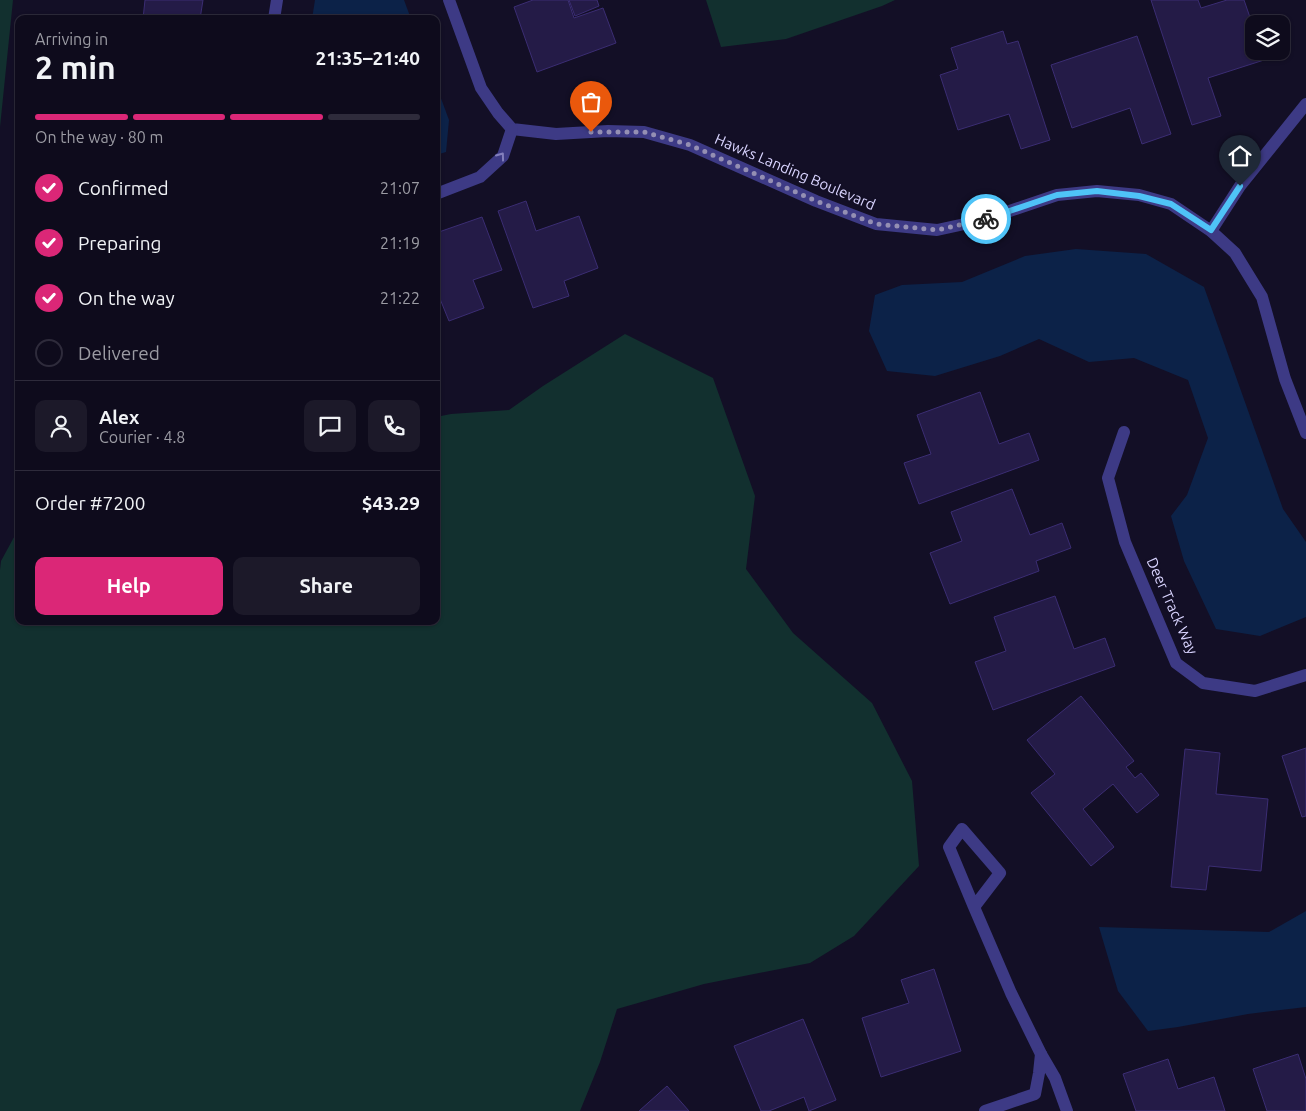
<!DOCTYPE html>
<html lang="en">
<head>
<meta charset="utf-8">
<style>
	body { margin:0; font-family:Ubuntu,sans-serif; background:#1c1929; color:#f1f3f6; height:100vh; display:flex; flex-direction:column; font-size:19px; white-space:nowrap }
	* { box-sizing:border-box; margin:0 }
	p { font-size:16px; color:#9b9ba3 }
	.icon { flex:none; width:28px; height:28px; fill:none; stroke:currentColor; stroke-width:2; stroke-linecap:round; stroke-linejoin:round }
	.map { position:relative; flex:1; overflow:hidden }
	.sheet { position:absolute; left:15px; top:15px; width:425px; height:610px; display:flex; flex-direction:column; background:#0e0b1c; border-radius:10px; box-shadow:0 1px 4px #0004,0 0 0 1px #2e2b3b }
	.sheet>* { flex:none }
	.fabs { position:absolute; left:1245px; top:15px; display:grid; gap:10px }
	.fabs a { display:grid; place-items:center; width:45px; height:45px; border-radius:10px; background:#0e0b1c; box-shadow:0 1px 4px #0004,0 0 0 1px #2e2b3b; font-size:25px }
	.pin { position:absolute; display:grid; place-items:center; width:42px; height:42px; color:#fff; margin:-51px -21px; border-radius:50% 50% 50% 0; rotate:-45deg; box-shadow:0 0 5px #0007 }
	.pin .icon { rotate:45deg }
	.courier { position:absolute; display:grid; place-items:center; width:50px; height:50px; margin:-25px; border:4px solid #4fc3f7; border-radius:50%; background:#fff; color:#222; box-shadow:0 1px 6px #0007 }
	.headline em { font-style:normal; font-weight:700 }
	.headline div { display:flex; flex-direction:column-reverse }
	.headline { display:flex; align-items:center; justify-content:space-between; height:85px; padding:0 20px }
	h1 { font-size:32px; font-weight:700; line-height:38px }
	.bar { display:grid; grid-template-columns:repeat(4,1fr); gap:8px 5px; align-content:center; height:60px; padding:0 20px }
	.bar i { height:6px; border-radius:4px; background:#2e2b3b }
	.bar .selected { background:#db2777 }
	.bar p { grid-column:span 4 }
	.line { display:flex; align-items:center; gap:12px; padding:0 20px; border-top:1px solid #2e2b3b }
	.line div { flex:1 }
	.round { display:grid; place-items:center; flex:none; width:52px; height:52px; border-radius:10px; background:#1c1929 }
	ol { padding:0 20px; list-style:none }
	li { display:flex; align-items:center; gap:15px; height:55px }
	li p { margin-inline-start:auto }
	li .icon { padding:5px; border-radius:50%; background:#db2777; color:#fff; stroke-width:4 }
	li:last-child { color:#9b9ba3 }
	li i { width:28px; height:28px; border:2px solid #2e2b3b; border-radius:50% }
	.cta { display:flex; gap:10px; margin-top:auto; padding:10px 20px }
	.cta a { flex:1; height:58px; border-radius:10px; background:#db2777; color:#fff; font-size:20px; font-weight:700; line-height:58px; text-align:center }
	.cta a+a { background:#1c1929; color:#f1f3f6 }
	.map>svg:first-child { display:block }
</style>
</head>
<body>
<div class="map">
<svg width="1306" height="1111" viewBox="0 0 1306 1111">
	<rect width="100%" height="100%" fill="#130f26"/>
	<g fill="#12302f">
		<path d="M0,0H13L0,127Z"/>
		<path d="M706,0H895L882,6L786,39L721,47Z"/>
		<path d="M625,334L713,378L755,496L746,569L793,633L872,703L912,781L919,866L854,936L810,963L704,984L617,1009L600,1062L580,1111H0V570L1,561L19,528V621H436V417L451,414L509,410L543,386Z"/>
	</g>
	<g fill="#0c2248">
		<path d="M315,0H404L411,19H312Z"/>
		<path d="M436,85L449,120L446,152L436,155Z"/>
		<path d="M1076,249L1146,254L1204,287L1283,509L1306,542V617L1260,636L1216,629L1184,561L1171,516L1187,495L1208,438L1188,380L1134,358L1089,362L1039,339L1000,356L935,376L887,371L869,331L875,295L902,285L962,282L1025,256Z"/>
		<path d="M1306,911V1007L1248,1014L1178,1027L1148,1031L1118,991L1099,927L1269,932Z"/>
	</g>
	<g fill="#241b47" stroke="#3b2d73">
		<path d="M145,0H203L200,19H143Z"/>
		<path d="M533,0H568L574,18L603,8L616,43L537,72L514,7Z"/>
		<path d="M569,0H597L599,6L575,16Z"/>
		<path d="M1151,0H1198L1201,8L1227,0H1244L1254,29V51H1261L1264,60L1208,78L1221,116L1192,125Z"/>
		<path d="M1003,31L1007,44L1018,41L1050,140L1021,149L1009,114L958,130L940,75L958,69L951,48Z"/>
		<path d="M1137,36L1171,134L1142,144L1130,108L1072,128L1051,65Z"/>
		<path d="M526,201L536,231L579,216L598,268L564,281L569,296L533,308L498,211Z"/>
		<path d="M482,217L502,270L473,280L484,308L449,321L436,289V233Z"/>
		<path d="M980,392L999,444L1029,433L1039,460L919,504L904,463L931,454L917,415Z"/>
		<path d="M1012,489L1030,535L1062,523L1071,548L1036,561L1039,571L950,604L930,553L962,541L951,512Z"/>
		<path d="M1055,596L1074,649L1105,638L1115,666L993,710L975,662L1006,651L994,617Z"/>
		<path d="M1081,696L1134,761L1126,767L1135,778L1141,773L1159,795L1137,813L1113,784L1083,809L1114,847L1091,866L1031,793L1055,774L1027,740Z"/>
		<path d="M1306,748V816L1302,817L1282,756Z"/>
		<path d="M1185,749L1220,753L1216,794L1268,799L1261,871L1209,866L1206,890L1171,887Z"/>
		<path d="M934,969L961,1051L881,1077L862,1018L909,1003L901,980Z"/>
		<path d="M803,1019L836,1100L809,1111L804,1097L769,1111H761L734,1046Z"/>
		<path d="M1298,1054L1306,1079V1111H1267L1253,1069Z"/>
		<path d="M1168,1059L1178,1089L1214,1077L1225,1111H1136L1123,1074Z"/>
		<path d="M667,1086L689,1111H639Z"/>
	</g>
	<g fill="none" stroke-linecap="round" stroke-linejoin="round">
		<g stroke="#3d3a85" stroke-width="12">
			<path d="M449,0L481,88L498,113L512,129L556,134L608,131L644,132L690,145L816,201L876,224L937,230L983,220L1057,195L1097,191L1139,195L1171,204L1211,231L1235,253L1262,297L1285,379L1306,433"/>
			<path d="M274,19L277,0"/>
			<path d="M436,194L480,177L503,156L512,129"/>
			<path d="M1211,231L1240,186L1306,104"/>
			<path d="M1124,432L1108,478L1125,542L1176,663L1203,683L1255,691L1306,675"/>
			<path d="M974,907L949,847L962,829L1000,873L974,907L1011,993L1041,1054"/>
			<path d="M985,1111L1035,1094L1039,1073L1041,1054L1055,1078L1067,1111"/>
		</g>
	</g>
	<defs><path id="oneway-chevron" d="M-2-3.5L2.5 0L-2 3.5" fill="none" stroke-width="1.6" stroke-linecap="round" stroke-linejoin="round" transform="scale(1.25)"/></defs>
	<use stroke="#837fbc" href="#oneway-chevron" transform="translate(501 156) rotate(-54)"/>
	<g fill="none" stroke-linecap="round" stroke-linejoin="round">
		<path stroke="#948fb3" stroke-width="5" stroke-dasharray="0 9" d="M591,132H644L690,145L816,201L876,224L937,230L986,219"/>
		<path stroke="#4fc3f7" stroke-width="6" d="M986,219L1057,195L1097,191L1139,196L1171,204L1211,230L1240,186"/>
	</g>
	<g text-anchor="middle" stroke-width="4" stroke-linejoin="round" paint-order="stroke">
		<g font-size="15" fill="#d9d4ff" stroke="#130f26">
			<text transform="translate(795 172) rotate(23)" y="5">Hawks Landing Boulevard</text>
			<text transform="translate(1172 606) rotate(66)" y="5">Deer Track Way</text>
		</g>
	</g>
</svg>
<div class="fabs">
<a><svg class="icon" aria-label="layers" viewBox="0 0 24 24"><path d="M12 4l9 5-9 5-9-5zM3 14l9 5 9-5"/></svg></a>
</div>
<div class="pin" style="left:591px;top:132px;background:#ea580c"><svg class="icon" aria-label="bag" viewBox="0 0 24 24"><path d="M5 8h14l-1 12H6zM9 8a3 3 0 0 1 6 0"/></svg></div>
<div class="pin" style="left:1240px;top:186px;background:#1f2937"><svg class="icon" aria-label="home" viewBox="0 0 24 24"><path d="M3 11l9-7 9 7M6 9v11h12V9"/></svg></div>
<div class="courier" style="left:986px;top:219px"><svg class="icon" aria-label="bike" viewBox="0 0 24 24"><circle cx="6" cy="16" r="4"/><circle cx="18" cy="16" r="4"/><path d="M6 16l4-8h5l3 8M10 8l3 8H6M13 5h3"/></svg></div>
<section class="sheet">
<div class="headline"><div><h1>2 min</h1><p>Arriving in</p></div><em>21:35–21:40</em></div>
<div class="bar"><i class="selected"></i><i class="selected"></i><i class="selected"></i><i></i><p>On the way · 80 m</p></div>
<ol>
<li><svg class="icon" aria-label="check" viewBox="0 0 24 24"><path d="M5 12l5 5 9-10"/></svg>Confirmed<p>21:07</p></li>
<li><svg class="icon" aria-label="check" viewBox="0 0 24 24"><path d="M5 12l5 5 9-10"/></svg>Preparing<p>21:19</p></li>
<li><svg class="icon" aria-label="check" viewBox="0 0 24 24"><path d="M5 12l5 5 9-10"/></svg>On the way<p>21:22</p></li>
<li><i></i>Delivered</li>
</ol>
<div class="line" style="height:90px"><a class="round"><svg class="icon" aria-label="person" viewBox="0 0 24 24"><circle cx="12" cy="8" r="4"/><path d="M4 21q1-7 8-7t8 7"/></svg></a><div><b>Alex</b><p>Courier · 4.8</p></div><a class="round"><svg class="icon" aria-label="chat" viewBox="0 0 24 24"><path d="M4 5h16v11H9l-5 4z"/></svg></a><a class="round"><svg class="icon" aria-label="phone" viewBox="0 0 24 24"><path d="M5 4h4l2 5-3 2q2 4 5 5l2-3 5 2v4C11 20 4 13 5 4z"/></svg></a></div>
<div class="line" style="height:65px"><div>Order #7200</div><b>$43.29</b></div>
<div class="cta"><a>Help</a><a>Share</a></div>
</section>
</div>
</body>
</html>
